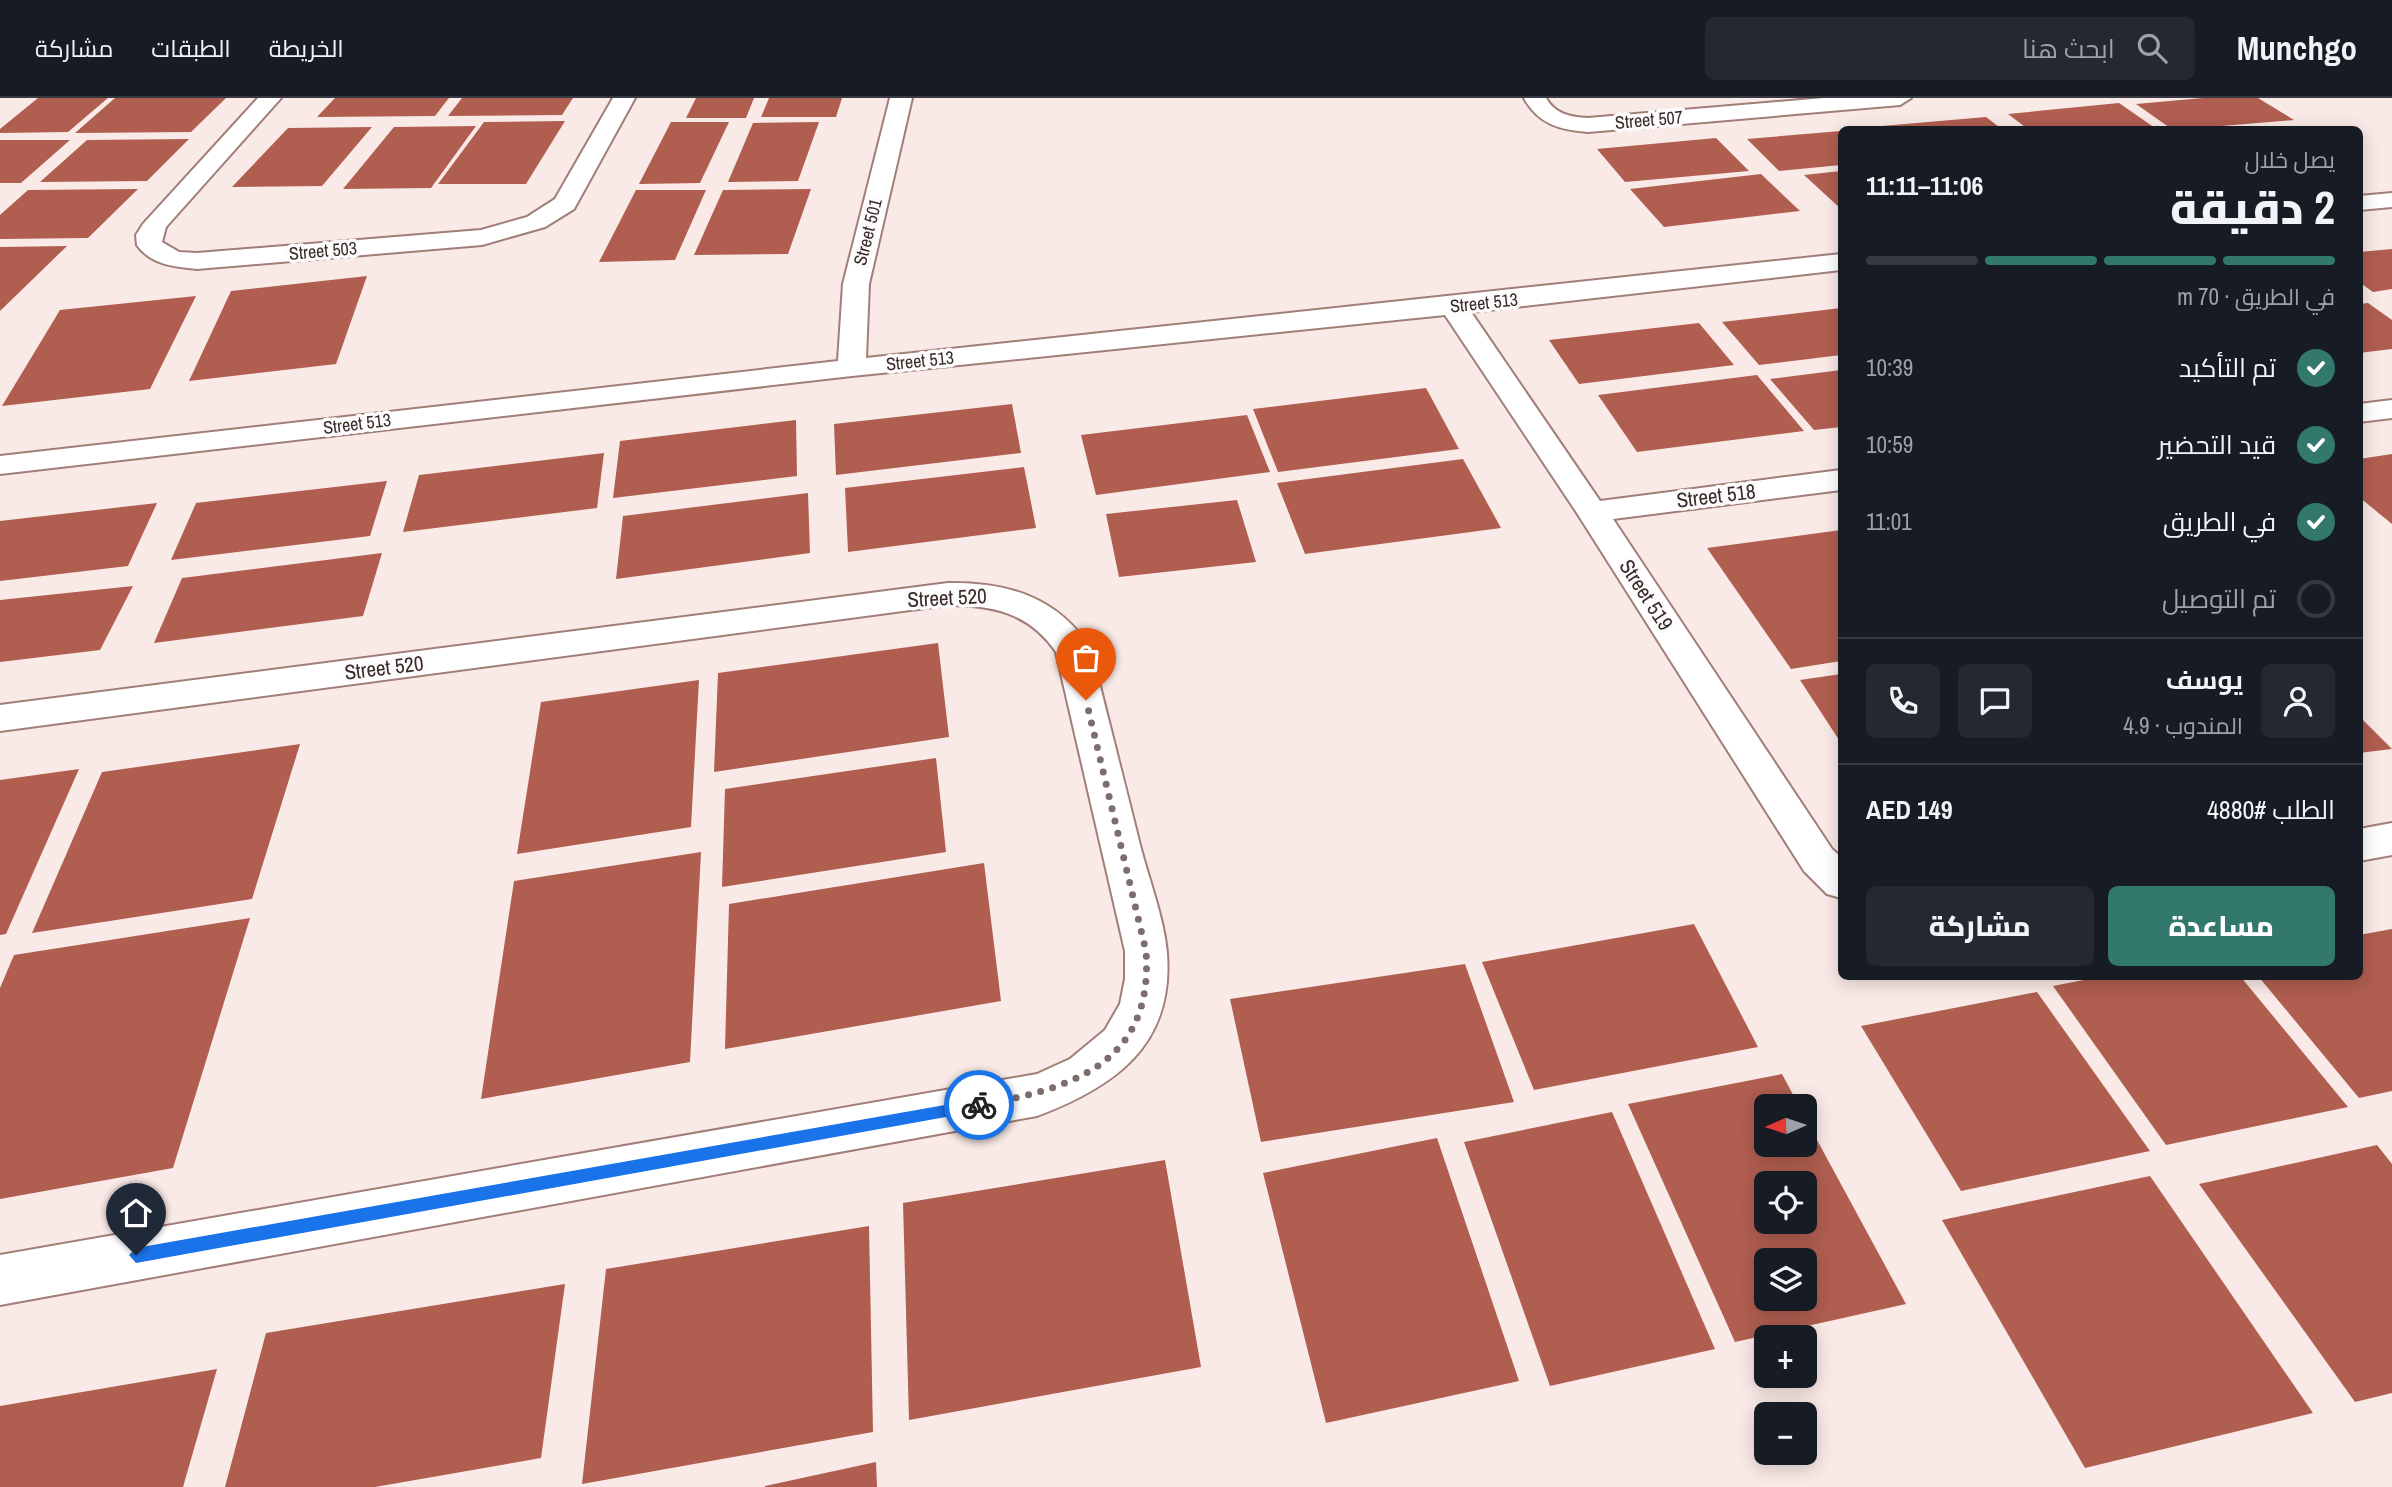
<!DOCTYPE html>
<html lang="ar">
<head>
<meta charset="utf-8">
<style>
	body { margin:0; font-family:"Archivo Narrow",Cairo,sans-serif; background:#242831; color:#f1f3f6; direction:rtl; height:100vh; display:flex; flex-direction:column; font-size:26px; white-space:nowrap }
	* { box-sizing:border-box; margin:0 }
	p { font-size:23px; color:#9ea1a6 }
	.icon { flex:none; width:38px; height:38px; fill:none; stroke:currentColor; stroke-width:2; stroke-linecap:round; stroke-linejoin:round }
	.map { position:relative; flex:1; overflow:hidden; direction:ltr }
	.panel { position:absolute; left:1838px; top:28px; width:525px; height:854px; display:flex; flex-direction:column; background:#171b24; border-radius:10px; box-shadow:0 4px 18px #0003; direction:rtl }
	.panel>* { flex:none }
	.needle { width:46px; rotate:267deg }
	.tools { position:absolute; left:1754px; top:996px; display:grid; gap:14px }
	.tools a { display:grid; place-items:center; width:63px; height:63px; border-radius:10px; background:#171b24; box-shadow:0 4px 18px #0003; font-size:35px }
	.pin { position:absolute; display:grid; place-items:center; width:60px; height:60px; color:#fff; margin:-72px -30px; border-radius:50% 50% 50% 0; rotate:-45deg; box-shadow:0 0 7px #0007 }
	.pin .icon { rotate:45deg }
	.courier { position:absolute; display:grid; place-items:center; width:70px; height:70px; margin:-35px; border:5px solid #1a73e8; border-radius:50%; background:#fff; color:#222; box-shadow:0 2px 9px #0007 }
	.head em { font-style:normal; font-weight:800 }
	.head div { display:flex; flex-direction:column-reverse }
	.head { display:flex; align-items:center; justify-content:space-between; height:119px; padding:0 28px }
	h1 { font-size:46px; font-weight:800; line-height:52px }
	.bar { display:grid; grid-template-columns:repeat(4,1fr); gap:10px 7px; align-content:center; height:84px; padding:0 28px }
	.bar i { height:9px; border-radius:5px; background:#363941 }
	.bar .active { background:#33786c }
	.bar p { grid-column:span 4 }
	.line { display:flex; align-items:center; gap:18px; padding:0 28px; border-top:2px solid #363941 }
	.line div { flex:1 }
	.round { display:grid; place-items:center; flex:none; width:74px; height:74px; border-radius:10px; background:#242831 }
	ol { padding:0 28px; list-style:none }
	li { display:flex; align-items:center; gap:21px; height:77px }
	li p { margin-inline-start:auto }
	li .icon { padding:7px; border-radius:50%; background:#33786c; color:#fff; stroke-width:4 }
	li:last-child { color:#9ea1a6 }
	li i { width:38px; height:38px; border:4px solid #363941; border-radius:50% }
	.primary-button { display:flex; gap:14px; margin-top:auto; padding:14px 28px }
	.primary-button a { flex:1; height:80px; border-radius:10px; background:#33786c; color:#fff; font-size:28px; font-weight:800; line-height:80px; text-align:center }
	.primary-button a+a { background:#242831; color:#f1f3f6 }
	header { display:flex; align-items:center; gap:42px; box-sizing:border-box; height:98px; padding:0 35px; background:#171b24; border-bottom:2px solid #363941 }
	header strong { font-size:33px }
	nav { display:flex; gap:38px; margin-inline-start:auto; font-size:24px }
	.search { width:490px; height:63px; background:#242831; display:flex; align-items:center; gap:18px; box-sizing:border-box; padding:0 24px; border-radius:10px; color:#9ea1a6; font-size:26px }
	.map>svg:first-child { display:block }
</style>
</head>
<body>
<header>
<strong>Munchgo</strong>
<div class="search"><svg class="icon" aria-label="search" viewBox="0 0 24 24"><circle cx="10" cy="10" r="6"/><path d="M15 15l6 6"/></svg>ابحث هنا</div>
<nav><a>الخريطة</a><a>الطبقات</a><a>مشاركة</a></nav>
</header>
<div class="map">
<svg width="2392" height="1389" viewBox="0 0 2392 1389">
	<rect width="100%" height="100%" fill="#faeae7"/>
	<g fill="#b05e50" fill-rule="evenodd">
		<path d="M38,0H108L68,34L0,35V31Z"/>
		<path d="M115,0H226L191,34L75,35Z"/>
		<path d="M335,0H449L435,18L317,19Z"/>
		<path d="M462,0H573L562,17L448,18Z"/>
		<path d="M696,0H754L746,20H686Z"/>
		<path d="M769,0H842L836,19H761Z"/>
		<path d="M2203,0H2258L2294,22L2173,32L2136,6Z"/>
		<path d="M2119,5L2158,32H2029L2008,16Z"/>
		<path d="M1986,19L2003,32H1885L1882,28Z"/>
		<path d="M565,23L526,86H438L484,24Z"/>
		<path d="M671,24H729L700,85L639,86Z"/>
		<path d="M819,24L798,83L728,84L753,25Z"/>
		<path d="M476,28L431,90L343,91L394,29Z"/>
		<path d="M372,29L322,88L232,89L288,30Z"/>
		<path d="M1841,33V67L1779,73L1747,41Z"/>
		<path d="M1716,40L1749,73L1625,84L1597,51Z"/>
		<path d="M189,41L147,83L40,84L87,42Z"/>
		<path d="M0,42H70L21,85H0Z"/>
		<path d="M1841,73V111L1804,77Z"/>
		<path d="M1761,76L1800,113L1664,129L1630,91Z"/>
		<path d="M138,91L88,140L0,141V117L28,92Z"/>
		<path d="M811,91L788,156L694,157L723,92Z"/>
		<path d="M636,92H706L675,162L599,164Z"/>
		<path d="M67,148L0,213V149Z"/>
		<path d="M2392,151V191L2373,194L2359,184V154Z"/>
		<path d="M367,178L336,266L189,283L231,193Z"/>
		<path d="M196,198L150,291L2,308L60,212Z"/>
		<path d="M2368,205L2392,222V251L2359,255V206Z"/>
		<path d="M1841,210V257L1759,267L1722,224Z"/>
		<path d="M1699,225L1734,267L1579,286L1549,242Z"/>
		<path d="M1841,272V329L1814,332L1770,281Z"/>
		<path d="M1757,277L1804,333L1637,354L1598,297Z"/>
		<path d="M1426,290L1459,351L1278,374L1253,311Z"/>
		<path d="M1012,306L1021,355L836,377L834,326Z"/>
		<path d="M1247,317L1270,374L1096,397L1081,337Z"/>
		<path d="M796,322L797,378L613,400L620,343Z"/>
		<path d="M604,355L597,410L403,434L419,377Z"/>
		<path d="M2392,356V426L2359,399V361Z"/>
		<path d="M1463,361L1501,430L1305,456L1277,385Z"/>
		<path d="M1024,369L1036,430L848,454L845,390Z"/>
		<path d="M387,383L370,438L171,462L196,405Z"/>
		<path d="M808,395L810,455L616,481L623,418Z"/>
		<path d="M1237,402L1256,464L1119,479L1106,416Z"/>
		<path d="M157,405L128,468L0,483V423Z"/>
		<path d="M1841,432V563L1791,571L1707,450Z"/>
		<path d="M382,455L363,518L154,545L182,480Z"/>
		<path d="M133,488L100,552L0,564V502Z"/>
		<path d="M938,545L949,639L714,674L718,575Z"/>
		<path d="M1841,576V645L1800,582Z"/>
		<path d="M699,582L691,729L517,756L541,604Z"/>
		<path d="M2359,618L2392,651L2359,655Z"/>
		<path d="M300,646L252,801L32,835L102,674Z"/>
		<path d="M936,660L946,754L722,789L725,691Z"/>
		<path d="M79,671L6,836L0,837V682Z"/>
		<path d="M701,754L690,964L481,1001L514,783Z"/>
		<path d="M984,765L1001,903L725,951L729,806Z"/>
		<path d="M250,820L173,1070L0,1101V890L14,857Z"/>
		<path d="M1694,826L1758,949L1534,992L1482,864Z"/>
		<path d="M2392,831V993L2359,1000L2258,878H2359V837Z"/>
		<path d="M1465,866L1514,1004L1261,1044L1230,901Z"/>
		<path d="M2104,878H2240L2348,1009L2166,1047L2053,888Z"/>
		<path d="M2037,894L2150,1053L1961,1093L1861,928Z"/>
		<path d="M1782,976L1799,1008H1766V1046H1804V1018L1906,1206L1735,1244L1628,1006ZM1766,1085H1804V1124H1766ZM1766,1162H1804V1200H1766Z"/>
		<path d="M1612,1014L1715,1251L1550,1288L1464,1044Z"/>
		<path d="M1437,1040L1519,1283L1326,1325L1263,1075Z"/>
		<path d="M2377,1047L2392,1066V1295L2355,1304L2199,1086Z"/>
		<path d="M1165,1062L1201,1269L909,1322L903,1105Z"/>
		<path d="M2150,1078L2313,1315L2085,1370L1942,1122Z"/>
		<path d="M869,1128L873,1334L582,1386L606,1171Z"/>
		<path d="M565,1186L541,1360L375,1389H225L266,1235Z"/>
		<path d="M217,1271L183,1389H0V1308Z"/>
		<path d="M876,1364L877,1389H765V1388Z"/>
	</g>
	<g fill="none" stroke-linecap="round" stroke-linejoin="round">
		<g stroke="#a17e77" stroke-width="4">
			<g id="street">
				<path d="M258,0H281L166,129L162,144L179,154L197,155L481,132L527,119L555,101L613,0H635L574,111L545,129L482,147L197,171C175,169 151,167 137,147L136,137L143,126Z"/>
				<path d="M890,0H912L869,186L866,260L1841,156V172L1471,214L1600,403L1841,372V392L1613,421L1832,751L1841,759V800L1827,796L1804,773L1577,415L1445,217L852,278L0,376V358L838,263L843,186Z"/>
				<path d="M1524,0H1546C1555,16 1570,19 1588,20L1824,0H1911L1900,7L1588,34C1560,32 1538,26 1524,0Z"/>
				<path d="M2392,95V109L2359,112V98Z"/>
				<path d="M2392,302V320L2359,324V306Z"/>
				<path d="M948,485C1007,484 1059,499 1091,552C1107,617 1124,682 1140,747C1149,782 1164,820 1167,855C1174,948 1114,989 1037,1018L0,1207V1157L1037,976L1070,961L1105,932L1120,906L1125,881V853L1056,554C1030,515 992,507 948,507L0,633V607Z"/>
				<path d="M2392,725V757L2359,763V731Z"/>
			</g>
		</g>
		<use href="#street" fill="#fff" fill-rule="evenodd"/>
	</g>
	<path fill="#1a73e8" d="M979,1001L986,1007L979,1013L136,1165L129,1157L136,1150Z"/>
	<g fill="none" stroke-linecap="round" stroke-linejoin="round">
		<path stroke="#7d6e6c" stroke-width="7" stroke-dasharray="0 12.6" d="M979,1007C1071,991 1154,966 1146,853L1086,602"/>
	</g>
	<g text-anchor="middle" stroke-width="7" stroke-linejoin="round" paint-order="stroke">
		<g font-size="18" fill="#3a2b29" stroke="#fcfcfc">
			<text transform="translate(1649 22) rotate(-5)" y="6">Street 507</text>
			<text transform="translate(868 134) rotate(-76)" y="6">Street 501</text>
			<text transform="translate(323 153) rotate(-5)" y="6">Street 503</text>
			<text transform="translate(1484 205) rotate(-6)" y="6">Street 513</text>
			<text transform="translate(920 263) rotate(-6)" y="6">Street 513</text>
			<text transform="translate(357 326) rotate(-7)" y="6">Street 513</text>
		</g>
		<g font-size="21" fill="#3a2b29" stroke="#fcfcfc">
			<text transform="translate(1716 398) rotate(-7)" y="7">Street 518</text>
			<text transform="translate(1646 497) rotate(57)" y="7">Street 519</text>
			<text transform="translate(947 500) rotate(-3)" y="7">Street 520</text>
			<text transform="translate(384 570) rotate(-7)" y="7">Street 520</text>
		</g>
	</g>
</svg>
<div class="tools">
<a><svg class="needle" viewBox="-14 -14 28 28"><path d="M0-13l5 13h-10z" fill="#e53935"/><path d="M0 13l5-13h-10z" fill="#9ea1a6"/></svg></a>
<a><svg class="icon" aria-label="locate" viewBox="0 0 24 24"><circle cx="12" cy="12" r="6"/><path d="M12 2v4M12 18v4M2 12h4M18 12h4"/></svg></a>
<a><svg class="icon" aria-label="layers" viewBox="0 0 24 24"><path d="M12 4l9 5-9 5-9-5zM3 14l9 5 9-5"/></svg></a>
<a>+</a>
<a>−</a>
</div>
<div class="pin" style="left:1086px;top:602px;background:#ea580c"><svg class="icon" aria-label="bag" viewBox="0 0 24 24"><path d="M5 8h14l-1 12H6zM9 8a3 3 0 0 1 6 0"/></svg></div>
<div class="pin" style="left:136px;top:1157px;background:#1f2937"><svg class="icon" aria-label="home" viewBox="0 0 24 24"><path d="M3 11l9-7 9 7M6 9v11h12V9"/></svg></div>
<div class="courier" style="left:979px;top:1007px"><svg class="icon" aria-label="bike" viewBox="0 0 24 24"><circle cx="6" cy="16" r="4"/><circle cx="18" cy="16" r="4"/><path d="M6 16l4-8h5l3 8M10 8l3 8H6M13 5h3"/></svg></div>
<section class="panel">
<div class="head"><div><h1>2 دقيقة</h1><p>يصل خلال</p></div><em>11:06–11:11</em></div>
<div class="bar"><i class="active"></i><i class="active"></i><i class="active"></i><i></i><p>في الطريق · 70 m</p></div>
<ol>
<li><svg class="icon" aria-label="check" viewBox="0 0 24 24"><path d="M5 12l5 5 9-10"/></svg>تم التأكيد<p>10:39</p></li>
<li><svg class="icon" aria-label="check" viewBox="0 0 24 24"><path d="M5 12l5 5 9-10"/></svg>قيد التحضير<p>10:59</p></li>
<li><svg class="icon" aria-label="check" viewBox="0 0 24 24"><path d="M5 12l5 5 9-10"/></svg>في الطريق<p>11:01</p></li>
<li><i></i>تم التوصيل</li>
</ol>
<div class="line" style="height:126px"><a class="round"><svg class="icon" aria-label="person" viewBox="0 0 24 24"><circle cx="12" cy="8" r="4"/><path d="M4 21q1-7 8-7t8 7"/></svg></a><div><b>يوسف</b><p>المندوب · 4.9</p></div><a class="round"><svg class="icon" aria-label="chat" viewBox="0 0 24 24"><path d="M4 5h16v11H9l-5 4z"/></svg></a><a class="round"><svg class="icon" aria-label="phone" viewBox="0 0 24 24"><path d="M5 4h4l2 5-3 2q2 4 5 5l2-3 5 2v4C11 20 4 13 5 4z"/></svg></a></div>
<div class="line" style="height:91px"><div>الطلب #4880</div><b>AED 149</b></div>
<div class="primary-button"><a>مساعدة</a><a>مشاركة</a></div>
</section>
</div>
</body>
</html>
